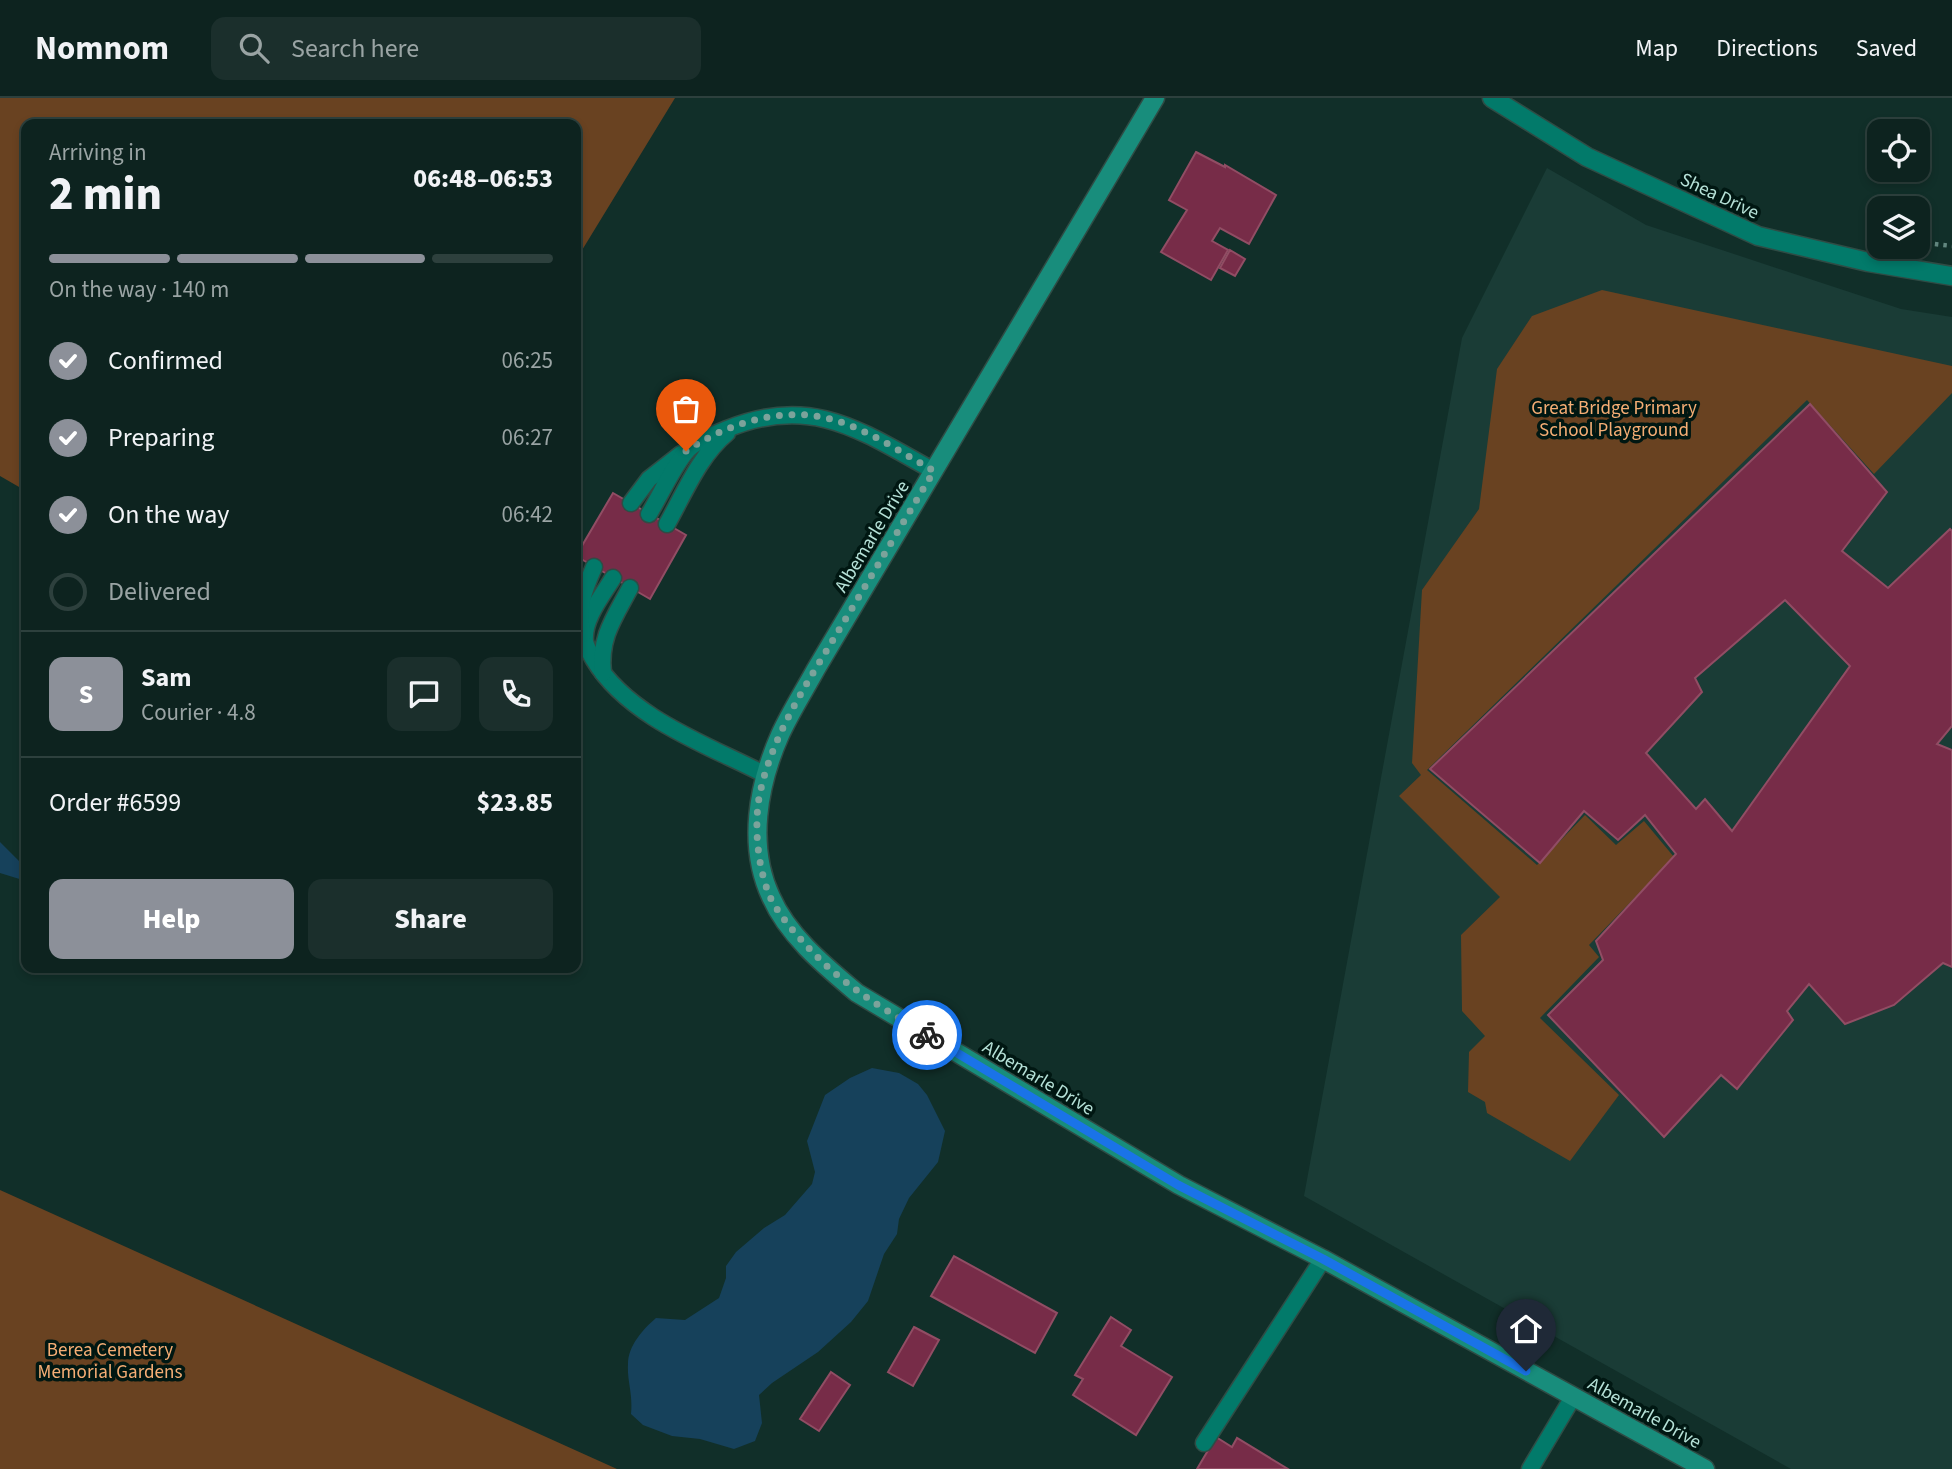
<!DOCTYPE html>
<html lang="en">
<head>
<meta charset="utf-8">
<style>
	body { margin:0; font-family:"Source Sans 3",sans-serif; background:#1b2f2c; color:#f1f3f6; height:100vh; display:flex; flex-direction:column; font-size:26px; white-space:nowrap }
	* { box-sizing:border-box; margin:0 }
	p { font-size:23px; color:#9aa4a4 }
	.icon { flex:none; width:38px; height:38px; fill:none; stroke:currentColor; stroke-width:2; stroke-linecap:round; stroke-linejoin:round }
	.map { position:relative; flex:1; overflow:hidden }
	.side { position:absolute; left:21px; top:21px; width:560px; height:854px; display:flex; flex-direction:column; background:#0d231f; border-radius:14px; box-shadow:0 4px 10px #0003,0 0 0 2px #2d403d }
	.side>* { flex:none }
	.buttons { position:absolute; left:1867px; top:21px; display:grid; gap:14px }
	.buttons a { display:grid; place-items:center; width:63px; height:63px; border-radius:14px; background:#0d231f; box-shadow:0 4px 10px #0003,0 0 0 2px #2d403d; font-size:35px }
	.pin { position:absolute; display:grid; place-items:center; width:60px; height:60px; color:#fff; margin:-72px -30px; border-radius:50% 50% 50% 0; rotate:-45deg; box-shadow:0 0 7px #0007 }
	.pin .icon { rotate:45deg }
	.courier { position:absolute; display:grid; place-items:center; width:70px; height:70px; margin:-35px; border:5px solid #1a73e8; border-radius:50%; background:#fff; color:#222; box-shadow:0 2px 9px #0007 }
	.head em { font-style:normal; font-weight:800 }
	.head div { display:flex; flex-direction:column-reverse }
	.head { display:flex; align-items:center; justify-content:space-between; height:119px; padding:0 28px }
	h1 { font-size:46px; font-weight:800; line-height:52px }
	.bar { display:grid; grid-template-columns:repeat(4,1fr); gap:10px 7px; align-content:center; height:84px; padding:0 28px }
	.bar i { height:9px; border-radius:5px; background:#2d403d }
	.bar .selected { background:#8c9099 }
	.bar p { grid-column:span 4 }
	.line { display:flex; align-items:center; gap:18px; padding:0 28px; border-top:2px solid #2d403d }
	.line div { flex:1 }
	.round { display:grid; place-items:center; flex:none; width:74px; height:74px; border-radius:14px; background:#1b2f2c }
	ol { padding:0 28px; list-style:none }
	li { display:flex; align-items:center; gap:21px; height:77px }
	li p { margin-inline-start:auto }
	li .icon { padding:7px; border-radius:50%; background:#8c9099; color:#fff; stroke-width:4 }
	li:last-child { color:#9aa4a4 }
	li i { width:38px; height:38px; border:4px solid #2d403d; border-radius:50% }
	.cta { display:flex; gap:14px; margin-top:auto; padding:14px 28px }
	.cta a { flex:1; height:80px; border-radius:14px; background:#8c9099; color:#fff; font-size:28px; font-weight:800; line-height:80px; text-align:center }
	.cta a+a { background:#1b2f2c; color:#f1f3f6 }
	header { display:flex; align-items:center; gap:42px; box-sizing:border-box; height:98px; padding:0 35px; background:#0d231f; border-bottom:2px solid #2d403d }
	header strong { font-size:33px }
	nav { display:flex; gap:38px; margin-inline-start:auto; font-size:24px }
	.search { width:490px; height:63px; background:#1b2f2c; display:flex; align-items:center; gap:18px; box-sizing:border-box; padding:0 24px; border-radius:14px; color:#9aa4a4; font-size:26px }
	.map>svg:first-child { display:block }
</style>
</head>
<body>
<header>
<strong>Nomnom</strong>
<div class="search"><svg class="icon" aria-label="search" viewBox="0 0 24 24"><circle cx="10" cy="10" r="6"/><path d="M15 15l6 6"/></svg>Search here</div>
<nav><a>Map</a><a>Directions</a><a>Saved</a></nav>
</header>
<div class="map">
<svg width="1952" height="1371" viewBox="0 0 1952 1371">
	<rect width="100%" height="100%" fill="#112f29"/>
	<path fill="#1a3c36" d="M1547,70L1646,127L1901,211L1952,219V1371H1791L1304,1098L1462,240Z"/>
	<g fill="#694221">
		<path d="M0,0H675L576,162V26H26V393L0,378Z"/>
		<path d="M1602,192L1952,268V295L1874,376L1807,302L1427,672L1537,767L1585,717L1616,747L1644,723L1674,759L1589,847L1599,859L1540,920L1619,997L1570,1063L1487,1015L1485,1004L1468,994L1469,954L1485,938L1462,913L1461,837L1500,799L1399,698L1421,677L1412,665L1422,492L1479,411L1497,271L1532,218Z"/>
		<path d="M0,1092L566,1348L617,1371H0Z"/>
	</g>
	<g fill="#16415b">
		<path d="M0,744L26,770V783L0,775Z"/>
		<path d="M872,970L899,975L918,986L927,997L945,1033L938,1064L909,1100L899,1121L897,1136L884,1156L868,1203L851,1224L818,1254L772,1285L759,1297L762,1325L755,1343L734,1351L700,1341L672,1338L643,1327L631,1316C633,1295 627,1284 628,1266C628,1248 643,1231 656,1220L685,1222L719,1200L726,1180V1168L736,1154L764,1130L785,1117L812,1086L815,1074L807,1043L825,997L850,980Z"/>
	</g>
	<g fill="#772c48" stroke="#914d64" stroke-width="2" fill-rule="evenodd">
		<path d="M1196,54L1225,69V67L1276,97L1249,146L1220,130L1212,143L1228,152L1211,182L1161,154L1187,112L1169,102Z"/>
		<path d="M1230,152L1245,161L1235,178L1220,170Z"/>
		<path d="M1810,306L1887,394L1842,453L1888,490L1950,431L1952,433V628L1937,646L1952,652V869L1943,865L1894,907L1845,926L1809,886L1787,913L1793,922L1737,991L1721,977L1664,1039L1548,917L1603,862L1596,843L1676,756L1645,717L1618,742L1584,713L1540,765L1430,671ZM1785,502L1850,568L1732,733L1705,701L1696,711L1646,655L1702,594L1695,580Z"/>
		<path d="M613,395L686,437L650,501L576,458Z"/>
		<path d="M954,1158L1057,1215L1035,1255L931,1198Z"/>
		<path d="M1111,1219L1131,1232L1121,1248L1172,1279L1136,1337L1073,1297L1083,1281L1075,1277Z"/>
		<path d="M914,1229L939,1242L913,1288L888,1274Z"/>
		<path d="M831,1274L850,1287L819,1333L800,1321Z"/>
		<path d="M1216,1339L1232,1349L1237,1340L1288,1371H1197Z"/>
	</g>
	<g fill="none" stroke-linecap="round" stroke-linejoin="round">
		<g stroke="#2f4c45" stroke-width="19">
			<g id="lane">
				<path d="M631,405L649,381L681,356"/>
				<path d="M649,416C661,396 671,373 685,355C694,343 713,337 727,331C812,296 861,333 934,373"/>
				<path d="M667,426C684,396 699,358 727,335"/>
				<path d="M613,480C602,498 583,521 585,543C586,549 591,557 594,562C629,620 708,647 766,677"/>
				<path d="M583,536C576,511 584,492 594,469"/>
				<path d="M603,575C599,540 614,520 630,490"/>
				<path d="M1204,1345L1323,1161"/>
				<path d="M1530,1371L1573,1299"/>
			</g>
		</g>
		<g stroke="#2f4c45" stroke-width="21">
			<path id="street" d="M1492,0L1587,59L1758,138L1868,164L1952,178"/>
		</g>
		<g stroke="#2f4c45" stroke-width="21">
			<path id="secondary" d="M1155,0L816,571C804,593 790,615 780,637C758,687 747,748 771,799C788,838 825,868 857,895L1179,1087L1323,1161L1705,1371"/>
		</g>
		<path stroke="#62877f" stroke-width="4.5" stroke-dasharray="3.5 5" stroke-linecap="butt" d="M1918,144L1952,148"/>
		<use href="#lane" stroke="#027a6a" stroke-width="16"/>
		<use href="#street" stroke="#027a6a" stroke-width="18"/>
		<use href="#secondary" stroke="#188d7c" stroke-width="18"/>
	</g>
	<g fill="none" stroke-linecap="round" stroke-linejoin="round">
		<path stroke="#7ca39b" stroke-width="7" stroke-dasharray="0 12.6" d="M686,353C728,325 784,307 834,322C869,332 902,355 934,373C901,428 869,482 836,537C806,587 770,641 759,700C754,731 758,770 770,799C777,813 788,827 798,838C837,884 877,907 927,937"/>
		<path stroke="#1a73e8" stroke-width="9" d="M927,937L1178,1087L1323,1161L1526,1273"/>
	</g>
	<g text-anchor="middle" stroke-width="7" stroke-linejoin="round" paint-order="stroke">
		<g font-size="19" fill="#b6e2d8" stroke="#001712">
			<text transform="translate(1720 97) rotate(25)" y="7">Shea Drive</text>
			<text transform="translate(871 438) rotate(-59)" y="7">Albemarle Drive</text>
			<text transform="translate(1039 979) rotate(31)" y="7">Albemarle Drive</text>
			<text transform="translate(1645 1314) rotate(29)" y="7">Albemarle Drive</text>
		</g>
		<g font-size="19" fill="#f5ae75" stroke="#001712">
			<text x="1614" y="316">Great Bridge Primary<tspan x="1614" dy="22">School Playground</tspan></text>
			<text x="110" y="1258">Berea Cemetery<tspan x="110" dy="22">Memorial Gardens</tspan></text>
		</g>
	</g>
</svg>
<div class="buttons">
<a><svg class="icon" aria-label="locate" viewBox="0 0 24 24"><circle cx="12" cy="12" r="6"/><path d="M12 2v4M12 18v4M2 12h4M18 12h4"/></svg></a>
<a><svg class="icon" aria-label="layers" viewBox="0 0 24 24"><path d="M12 4l9 5-9 5-9-5zM3 14l9 5 9-5"/></svg></a>
</div>
<div class="pin" style="left:686px;top:353px;background:#ea580c"><svg class="icon" aria-label="bag" viewBox="0 0 24 24"><path d="M5 8h14l-1 12H6zM9 8a3 3 0 0 1 6 0"/></svg></div>
<div class="pin" style="left:1526px;top:1273px;background:#1f2937"><svg class="icon" aria-label="home" viewBox="0 0 24 24"><path d="M3 11l9-7 9 7M6 9v11h12V9"/></svg></div>
<div class="courier" style="left:927px;top:937px"><svg class="icon" aria-label="bike" viewBox="0 0 24 24"><circle cx="6" cy="16" r="4"/><circle cx="18" cy="16" r="4"/><path d="M6 16l4-8h5l3 8M10 8l3 8H6M13 5h3"/></svg></div>
<section class="side">
<div class="head"><div><h1>2 min</h1><p>Arriving in</p></div><em>06:48–06:53</em></div>
<div class="bar"><i class="selected"></i><i class="selected"></i><i class="selected"></i><i></i><p>On the way · 140 m</p></div>
<ol>
<li><svg class="icon" aria-label="check" viewBox="0 0 24 24"><path d="M5 12l5 5 9-10"/></svg>Confirmed<p>06:25</p></li>
<li><svg class="icon" aria-label="check" viewBox="0 0 24 24"><path d="M5 12l5 5 9-10"/></svg>Preparing<p>06:27</p></li>
<li><svg class="icon" aria-label="check" viewBox="0 0 24 24"><path d="M5 12l5 5 9-10"/></svg>On the way<p>06:42</p></li>
<li><i></i>Delivered</li>
</ol>
<div class="line" style="height:126px"><b class="round" style="background:#8c9099;color:#fff">S</b><div><b>Sam</b><p>Courier · 4.8</p></div><a class="round"><svg class="icon" aria-label="chat" viewBox="0 0 24 24"><path d="M4 5h16v11H9l-5 4z"/></svg></a><a class="round"><svg class="icon" aria-label="phone" viewBox="0 0 24 24"><path d="M5 4h4l2 5-3 2q2 4 5 5l2-3 5 2v4C11 20 4 13 5 4z"/></svg></a></div>
<div class="line" style="height:91px"><div>Order #6599</div><b>$23.85</b></div>
<div class="cta"><a>Help</a><a>Share</a></div>
</section>
</div>
</body>
</html>
